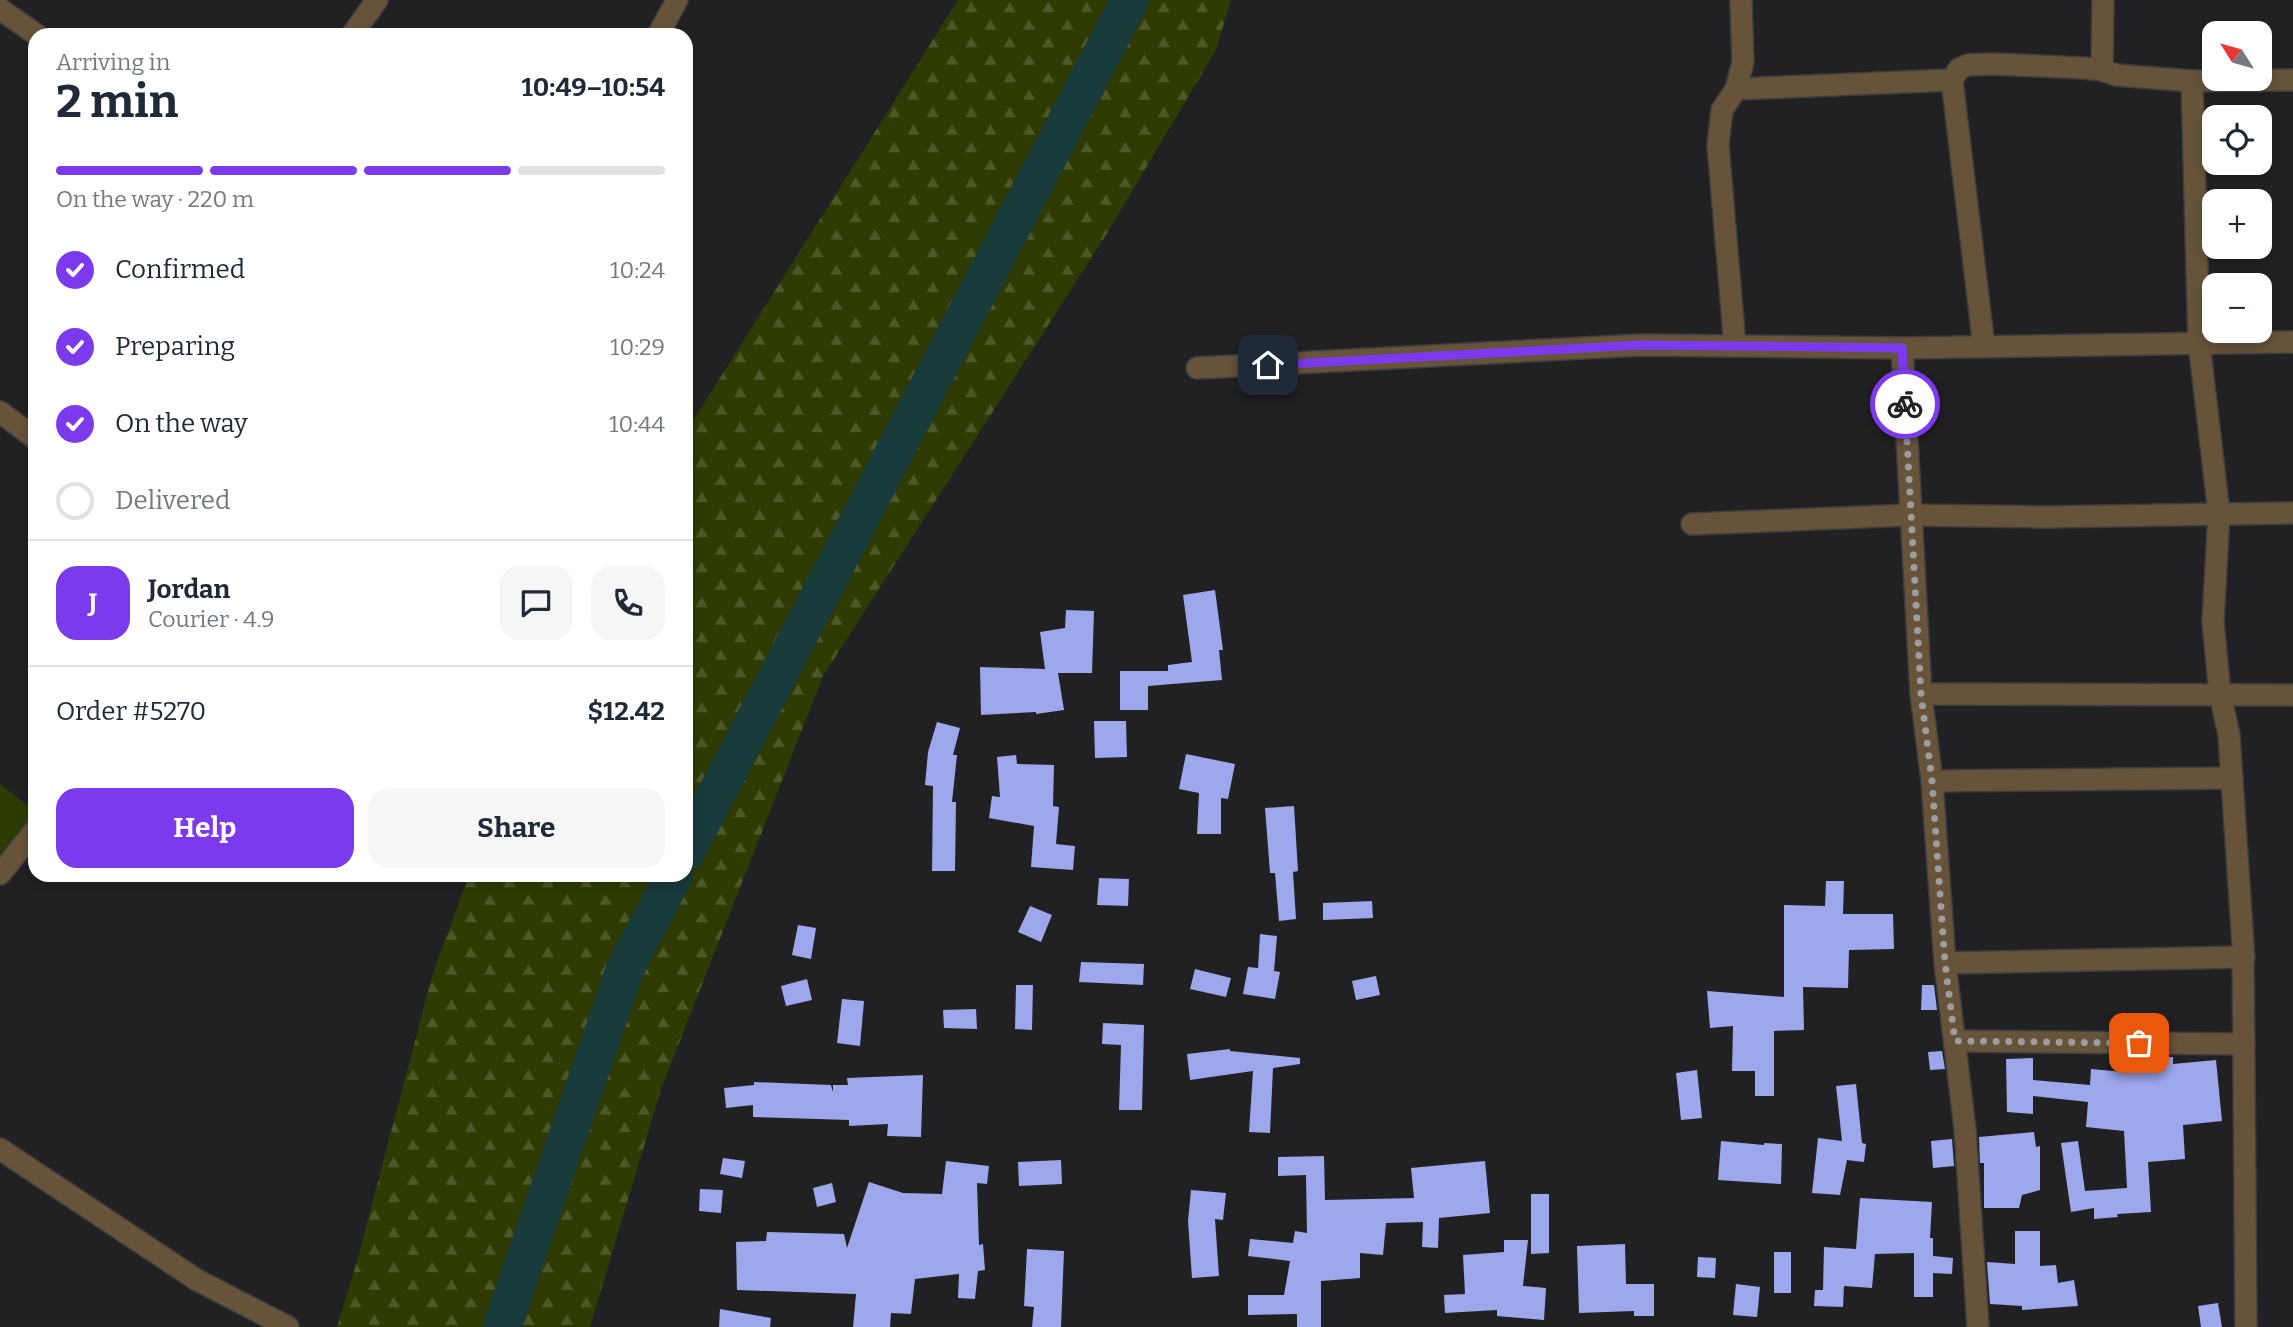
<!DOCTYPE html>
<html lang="en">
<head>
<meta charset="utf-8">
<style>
	body { margin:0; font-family:Bitter,serif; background:#f6f6f7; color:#1f2937; height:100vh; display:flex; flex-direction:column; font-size:26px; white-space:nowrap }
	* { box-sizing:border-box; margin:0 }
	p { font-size:23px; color:#747a83 }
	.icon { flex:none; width:38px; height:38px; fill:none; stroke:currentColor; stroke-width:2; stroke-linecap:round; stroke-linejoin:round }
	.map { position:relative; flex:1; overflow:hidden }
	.side { position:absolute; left:28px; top:28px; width:665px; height:854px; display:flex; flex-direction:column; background:#fff; border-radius:21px; box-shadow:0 4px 10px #0003 }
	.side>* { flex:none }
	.needle { width:46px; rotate:307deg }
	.buttons { position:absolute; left:2202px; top:21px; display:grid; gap:14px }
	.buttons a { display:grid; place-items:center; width:70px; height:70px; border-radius:14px; background:#fff; box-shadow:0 4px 10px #0003; font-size:35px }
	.pin { position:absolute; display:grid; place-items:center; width:60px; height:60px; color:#fff; margin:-30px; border-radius:14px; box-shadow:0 4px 10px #0006 }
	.courier { position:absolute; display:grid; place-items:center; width:70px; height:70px; margin:-35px; border:5px solid #7c3aed; border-radius:50%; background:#fff; color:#222; box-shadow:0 2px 9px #0007 }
	.head em { font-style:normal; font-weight:700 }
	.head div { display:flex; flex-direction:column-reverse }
	.head { display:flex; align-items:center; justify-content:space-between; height:119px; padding:0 28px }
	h1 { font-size:46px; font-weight:700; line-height:52px }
	.bar { display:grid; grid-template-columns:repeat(4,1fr); gap:10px 7px; align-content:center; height:84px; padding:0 28px }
	.bar i { height:9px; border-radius:5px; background:#e0e1e3 }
	.bar .on { background:#7c3aed }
	.bar p { grid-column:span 4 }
	.line { display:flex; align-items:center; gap:18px; padding:0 28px; border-top:2px solid #e0e1e3 }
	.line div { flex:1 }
	.round { display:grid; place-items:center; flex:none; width:74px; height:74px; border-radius:21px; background:#f6f6f7 }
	ol { padding:0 28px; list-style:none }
	li { display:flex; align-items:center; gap:21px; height:77px }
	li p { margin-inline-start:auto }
	li .icon { padding:7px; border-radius:50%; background:#7c3aed; color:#fff; stroke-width:4 }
	li:last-child { color:#747a83 }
	li i { width:38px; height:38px; border:4px solid #e0e1e3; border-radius:50% }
	.action { display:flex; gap:14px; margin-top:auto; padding:14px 28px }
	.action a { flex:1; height:80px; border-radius:21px; background:#7c3aed; color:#fff; font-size:28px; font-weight:700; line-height:80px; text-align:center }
	.action a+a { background:#f6f6f7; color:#1f2937 }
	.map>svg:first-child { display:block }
</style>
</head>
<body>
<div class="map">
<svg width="2293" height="1327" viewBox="0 0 2293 1327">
	<defs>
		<pattern id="forest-firs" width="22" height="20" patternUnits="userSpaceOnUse" patternTransform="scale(1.75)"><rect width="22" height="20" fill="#2e3c03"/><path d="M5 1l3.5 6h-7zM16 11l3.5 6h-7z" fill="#4c5827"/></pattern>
	</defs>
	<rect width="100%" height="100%" fill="#212123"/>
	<path fill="#2e3c03" d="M0,784L35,811V833L0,884Z"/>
	<path fill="url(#forest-firs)" d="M958,0H1231L1216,50L1106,235L823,676L661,1089L590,1327H337L356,1265L433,973L469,875H686V432Z"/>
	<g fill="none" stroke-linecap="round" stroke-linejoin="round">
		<g stroke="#193b3c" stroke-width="38">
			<path d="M686,852L1130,0"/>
			<path d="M502,1327L625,969L674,875"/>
		</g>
	</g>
	<g fill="#9da7eb">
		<path d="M1215,590L1223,650H1219L1222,680L1148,686V710H1120V671H1168V665L1192,662L1183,595Z"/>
		<path d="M1066,610L1094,611L1092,673H1058L1064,710L1036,714V712L981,715L980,667L1045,669L1040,632L1065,628Z"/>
		<path d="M1094,721H1126L1127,757L1095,758Z"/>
		<path d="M937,722L960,728L953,755H957L952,802H956L955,871H932L933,786L925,785L928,752Z"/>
		<path d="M1186,754L1235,764L1228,799L1221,798V834H1197L1199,793L1179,789Z"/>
		<path d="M1016,755L1017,764L1054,765L1053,806L1059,807L1056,844L1075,846L1073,870L1031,867L1034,826L989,818L992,796L1000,797L997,757Z"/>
		<path d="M1294,806L1298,871L1293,872L1296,919L1279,921L1275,873H1270L1265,808Z"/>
		<path d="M1099,878L1129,879L1128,906L1097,905Z"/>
		<path d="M1826,881H1844L1843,914H1893L1894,949L1849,950L1848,988L1803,987L1804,1030L1774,1031V1096H1755V1071H1732L1733,1026L1710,1028L1707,991L1784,997V905L1825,906Z"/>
		<path d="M1372,901L1373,918L1323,920V903Z"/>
		<path d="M1030,906L1052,915L1041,942L1018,932Z"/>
		<path d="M798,925L816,928L811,959L792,955Z"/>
		<path d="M1260,934L1277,936L1274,971L1280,972L1275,999L1243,994L1248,967L1258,968Z"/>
		<path d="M1081,962L1144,964L1143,985L1079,982Z"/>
		<path d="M1195,969L1231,978L1226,997L1190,989Z"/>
		<path d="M1376,976L1380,995L1356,1000L1352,981Z"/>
		<path d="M807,979L812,1000L786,1006L781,986Z"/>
		<path d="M1016,985H1033L1032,1030L1015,1029Z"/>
		<path d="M1922,985H1934L1937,1010H1921Z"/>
		<path d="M842,999L864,1001L860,1046L837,1043Z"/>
		<path d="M976,1009L977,1029L944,1028L943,1010Z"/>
		<path d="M1103,1023L1144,1025L1142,1110H1119L1121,1045L1102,1044Z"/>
		<path d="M1230,1049V1051L1300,1058V1064L1273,1068L1270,1133L1249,1132L1253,1071L1190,1080L1187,1054Z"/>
		<path d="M1942,1051L1945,1069L1930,1070L1928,1052Z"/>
		<path d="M2173,1057V1064L2216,1060L2222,1121L2183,1125L2185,1159L2148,1162L2151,1212L2117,1214L2118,1217L2094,1219V1208L2071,1212L2061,1143L2078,1141L2085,1191L2127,1188L2124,1131L2086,1127L2088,1102L2033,1096V1114L2007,1112L2006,1059L2033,1058V1080L2090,1085L2091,1069L2124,1072V1058Z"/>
		<path d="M1697,1070L1702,1118L1681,1120L1676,1073Z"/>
		<path d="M923,1075L921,1137L887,1136L888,1124L849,1126V1120L753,1117V1105L726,1108L724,1088L754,1085V1082L831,1085L833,1092V1085H848L847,1078Z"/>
		<path d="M1856,1084L1862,1143L1866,1144L1864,1162L1847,1160L1840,1195L1812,1193L1818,1138L1842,1141L1836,1086Z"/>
		<path d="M2034,1132L2036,1147L2040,1146V1190L2022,1195L2019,1208H1984V1163H1980L1979,1137Z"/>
		<path d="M1952,1139L1954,1166L1933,1168L1931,1141Z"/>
		<path d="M1721,1141L1764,1145V1143L1782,1144L1781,1184L1718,1180Z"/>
		<path d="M1324,1156L1325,1200L1414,1198L1411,1168L1485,1161L1490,1213L1439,1218L1438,1248L1422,1247L1423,1222L1386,1223L1383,1255L1360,1253V1278L1321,1281V1327H1297V1314L1248,1315V1295H1284L1290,1261L1248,1256L1250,1239L1293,1243L1295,1231L1307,1233L1306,1175L1278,1176V1157Z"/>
		<path d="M723,1158L745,1161L742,1178L720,1174Z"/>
		<path d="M1061,1160L1062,1184L1019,1186L1018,1162Z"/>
		<path d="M946,1161L989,1166L987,1184L977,1183L979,1245L983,1244L985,1270L978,1271L975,1299L958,1298L959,1274L915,1279L911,1314L891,1313L890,1327H853L856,1294L737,1290L736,1242L766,1241L767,1232L844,1234L847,1248L869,1182L903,1193L942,1194Z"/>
		<path d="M832,1183L836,1202L817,1207L813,1188Z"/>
		<path d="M700,1189L723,1190L721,1213L699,1211Z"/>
		<path d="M1191,1190L1226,1193L1223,1220L1215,1219L1219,1276L1192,1278L1188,1221Z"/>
		<path d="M1531,1194H1549V1253L1531,1254Z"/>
		<path d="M1860,1198L1932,1202L1930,1238H1933V1256L1953,1258L1952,1274L1933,1273V1297H1914V1253L1875,1254L1872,1288L1844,1286L1843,1307L1814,1306L1815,1290H1823L1824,1247L1856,1249Z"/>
		<path d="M2015,1231H2040V1266L2056,1265L2058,1283L2074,1280L2078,1306L2022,1310V1306L1990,1304L1987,1262L2015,1264Z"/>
		<path d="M1504,1240H1528L1523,1286L1546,1288L1544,1320L1497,1316V1310L1445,1313L1444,1295L1465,1294L1463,1255L1504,1252Z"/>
		<path d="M1625,1244L1626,1284H1654V1316H1634V1311L1579,1313L1577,1246Z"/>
		<path d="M1027,1249L1064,1251L1061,1327H1032L1034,1307L1024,1306Z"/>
		<rect x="1774" y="1252" width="17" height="41"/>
		<path d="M1698,1257L1716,1258L1715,1278L1697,1277Z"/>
		<path d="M1736,1284L1760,1287L1757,1317L1733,1315Z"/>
		<path d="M2218,1303L2222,1327H2201L2198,1306Z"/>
		<path d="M720,1309L771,1318L770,1327H719Z"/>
	</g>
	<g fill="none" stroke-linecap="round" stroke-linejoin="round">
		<g stroke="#3c3c3e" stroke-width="24">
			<g id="street">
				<path d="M0,9L37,35"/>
				<path d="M352,35L377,0"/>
				<path d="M658,35L677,0"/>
				<path d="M2102,70L2103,0"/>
				<path d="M2192,81L2199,343L2219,513L2213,622L2220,694L2229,735L2243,945L2246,1327"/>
				<path d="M1736,89L1952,80"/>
				<path d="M1735,346L1718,145L1722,110L1736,89L1743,62L1741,0"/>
				<path d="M1984,347L1952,80L1959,69L1968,65L1992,64L2084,68L2102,70L2116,75L2192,81L2293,80"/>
				<path d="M1902,348L1921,694L1932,781L1945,963L1965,1129L1978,1327"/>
				<path d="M1197,368L1641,345L1902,348L2293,342"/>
				<path d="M0,412L35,438"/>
				<path d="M1692,524L1910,515L2046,517L2293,513"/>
				<path d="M1921,694L2293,695"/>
				<path d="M1932,781L2232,778"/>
				<path d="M0,874L35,830"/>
				<path d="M1945,963L2244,957"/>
				<path d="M1955,1041L2244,1044"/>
				<path d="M0,1149L197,1280L288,1327"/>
			</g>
		</g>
		<use href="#street" stroke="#66533a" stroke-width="21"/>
	</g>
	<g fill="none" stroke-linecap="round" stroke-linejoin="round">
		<path stroke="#9d9d9f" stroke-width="7" stroke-dasharray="0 12.6" d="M1905,404L1921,694L1932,781L1945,963L1955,1041L2139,1043"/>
		<path stroke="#7c3aed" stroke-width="9" d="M1268,365L1641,345L1902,348L1905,404"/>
	</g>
</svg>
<div class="buttons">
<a><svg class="needle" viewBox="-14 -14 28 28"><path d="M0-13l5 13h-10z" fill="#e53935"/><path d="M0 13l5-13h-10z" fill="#747a83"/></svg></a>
<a><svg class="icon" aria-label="locate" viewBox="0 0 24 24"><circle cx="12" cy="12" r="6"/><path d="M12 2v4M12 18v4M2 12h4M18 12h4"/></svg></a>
<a>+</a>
<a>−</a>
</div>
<div class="pin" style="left:2139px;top:1043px;background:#ea580c"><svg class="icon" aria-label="bag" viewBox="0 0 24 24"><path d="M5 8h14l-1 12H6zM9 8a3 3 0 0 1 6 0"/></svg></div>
<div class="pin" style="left:1268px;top:365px;background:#1f2937"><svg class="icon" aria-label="home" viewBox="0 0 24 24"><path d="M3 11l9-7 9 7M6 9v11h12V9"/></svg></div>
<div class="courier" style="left:1905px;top:404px"><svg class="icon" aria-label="bike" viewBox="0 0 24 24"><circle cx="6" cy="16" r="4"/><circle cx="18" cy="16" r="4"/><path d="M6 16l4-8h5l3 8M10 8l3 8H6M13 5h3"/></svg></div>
<section class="side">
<div class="head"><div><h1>2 min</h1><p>Arriving in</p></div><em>10:49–10:54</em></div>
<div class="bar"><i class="on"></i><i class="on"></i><i class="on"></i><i></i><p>On the way · 220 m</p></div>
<ol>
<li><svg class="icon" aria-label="check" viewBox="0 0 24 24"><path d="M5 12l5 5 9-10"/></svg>Confirmed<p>10:24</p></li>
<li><svg class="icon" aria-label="check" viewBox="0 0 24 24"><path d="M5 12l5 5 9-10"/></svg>Preparing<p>10:29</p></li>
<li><svg class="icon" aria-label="check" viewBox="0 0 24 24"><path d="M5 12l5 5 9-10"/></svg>On the way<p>10:44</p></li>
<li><i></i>Delivered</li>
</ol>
<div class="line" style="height:126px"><b class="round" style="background:#7c3aed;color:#fff">J</b><div><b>Jordan</b><p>Courier · 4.9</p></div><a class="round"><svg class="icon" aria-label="chat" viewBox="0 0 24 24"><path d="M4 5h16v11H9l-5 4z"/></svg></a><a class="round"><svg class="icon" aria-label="phone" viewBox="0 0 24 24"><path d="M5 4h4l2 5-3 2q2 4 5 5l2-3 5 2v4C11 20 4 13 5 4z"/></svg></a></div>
<div class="line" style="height:91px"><div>Order #5270</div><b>$12.42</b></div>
<div class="action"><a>Help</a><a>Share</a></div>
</section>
</div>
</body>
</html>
